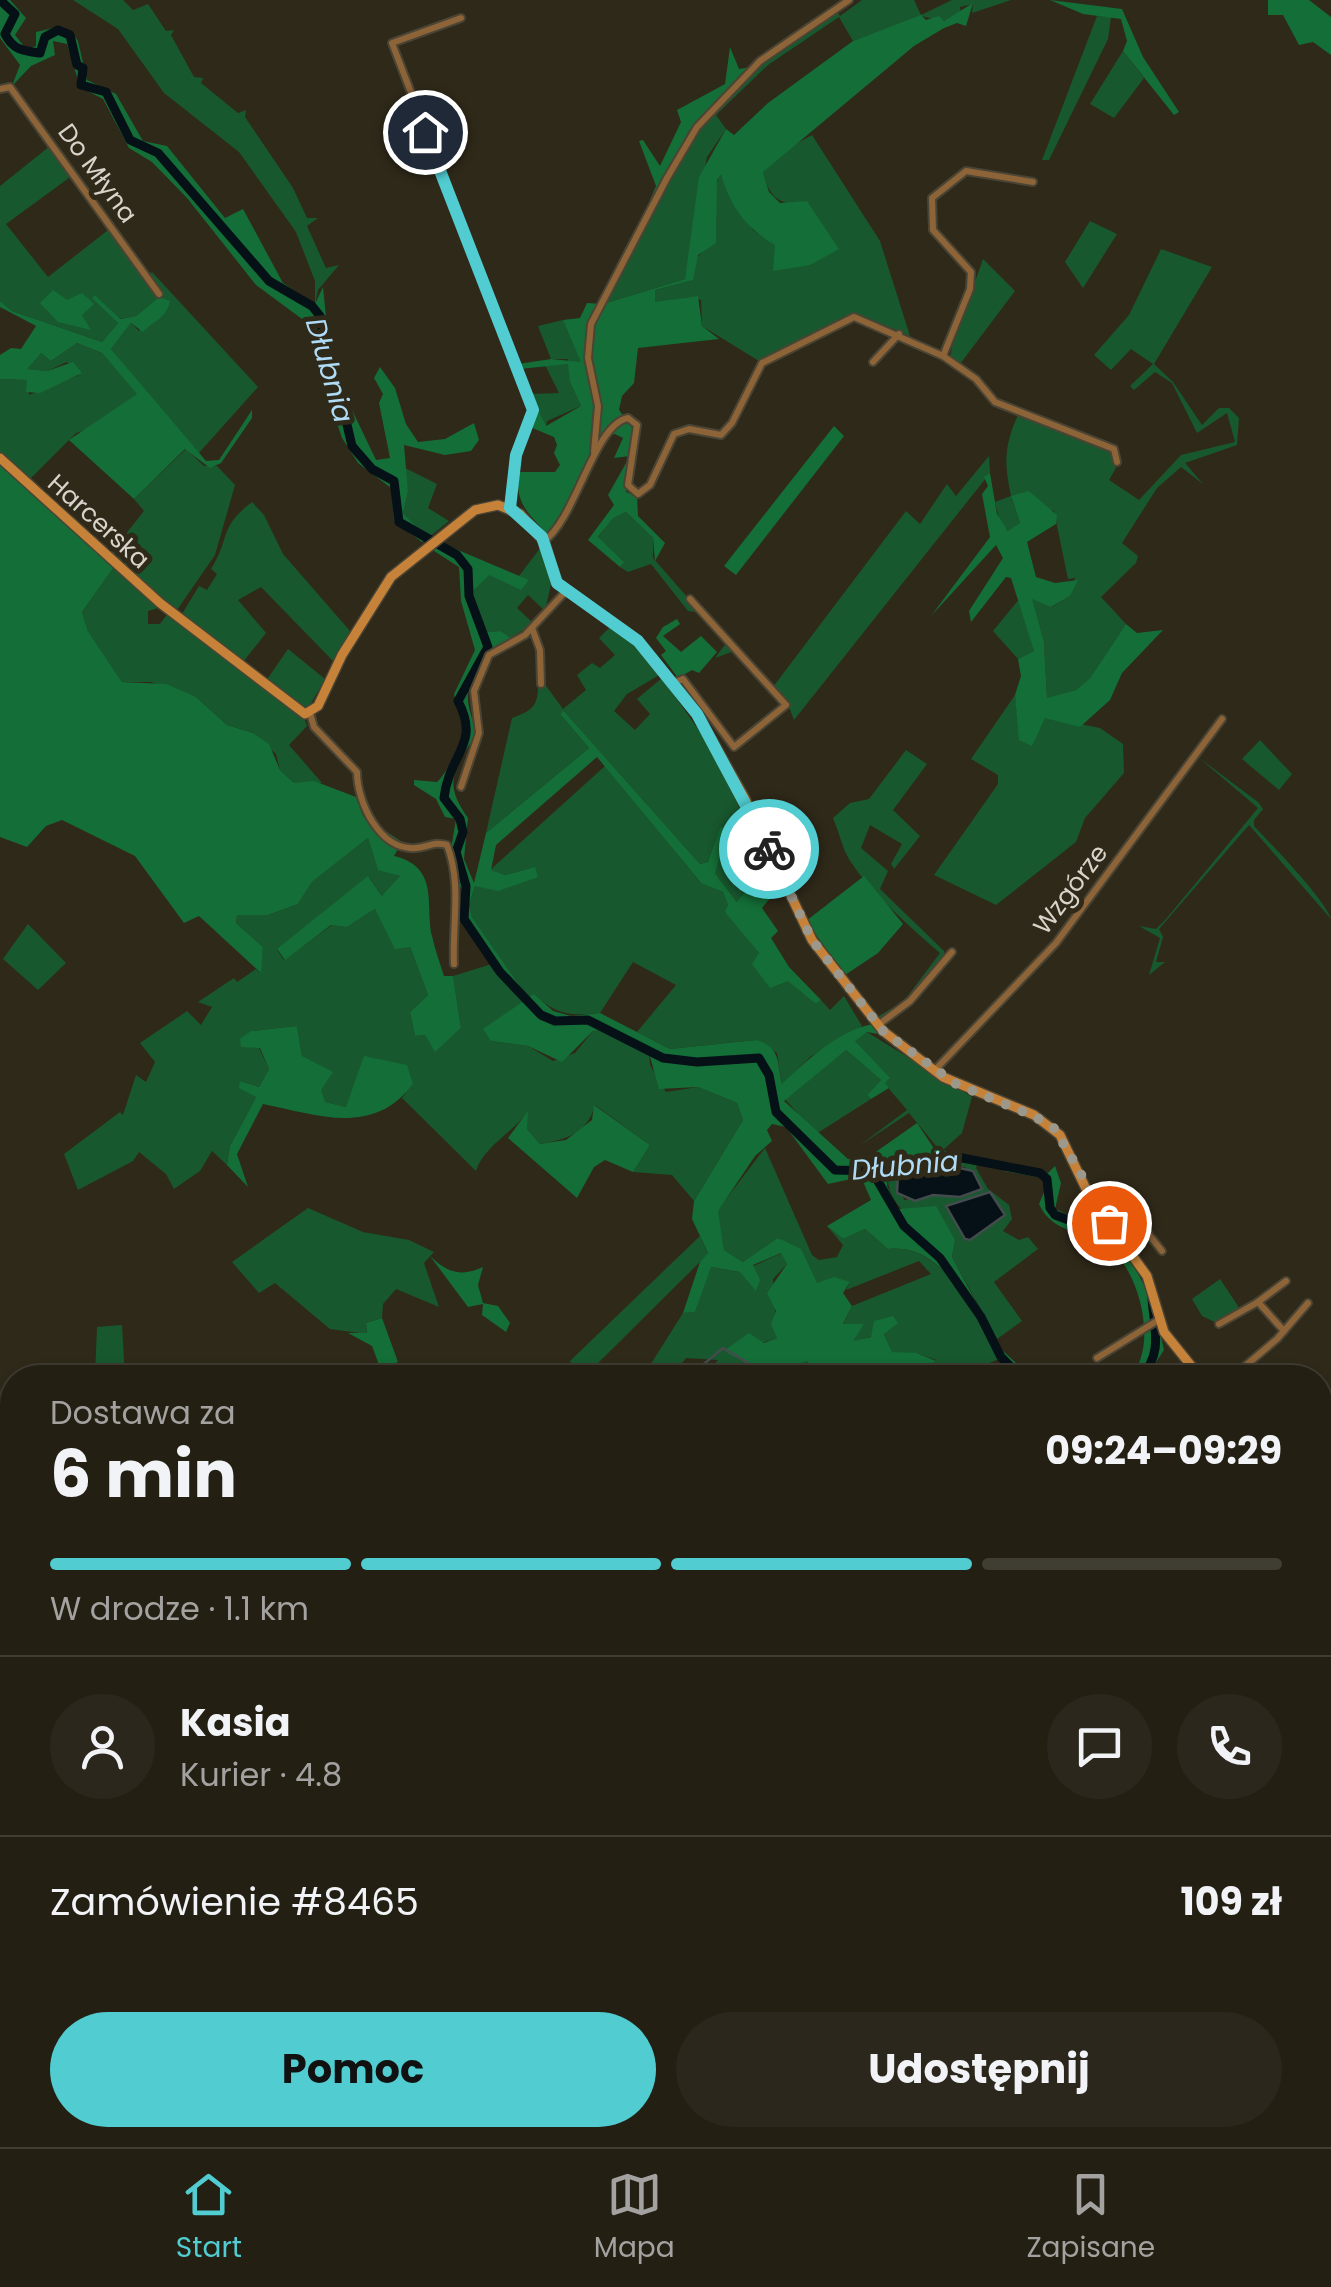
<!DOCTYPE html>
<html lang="pl">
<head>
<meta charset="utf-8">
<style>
	body { margin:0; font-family:Poppins,sans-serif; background:#2b271c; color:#f1f3f6; height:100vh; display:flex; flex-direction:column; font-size:38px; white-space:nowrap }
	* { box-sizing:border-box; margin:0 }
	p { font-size:32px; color:#a3a2a0 }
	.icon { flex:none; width:55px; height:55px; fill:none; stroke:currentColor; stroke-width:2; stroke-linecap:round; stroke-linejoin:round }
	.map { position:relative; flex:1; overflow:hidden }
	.sheet { position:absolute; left:0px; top:1365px; width:1332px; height:782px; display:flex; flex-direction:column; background:#231f13; border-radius:40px 40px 0 0; box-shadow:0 2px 8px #0004,0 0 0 2px #403d33 }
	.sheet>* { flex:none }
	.pin { position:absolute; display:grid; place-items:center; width:85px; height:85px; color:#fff; margin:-42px; border:5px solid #fff; border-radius:50%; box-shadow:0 2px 10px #0007 }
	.courier { position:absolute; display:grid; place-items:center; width:100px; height:100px; margin:-50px; border:8px solid #51ccd1; border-radius:50%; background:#fff; color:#222; box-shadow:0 2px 12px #0007 }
	.summary em { font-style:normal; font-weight:700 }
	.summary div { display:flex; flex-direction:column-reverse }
	.summary { display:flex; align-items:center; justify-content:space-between; height:170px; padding:0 50px }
	h1 { font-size:65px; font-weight:700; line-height:75px }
	.bar { display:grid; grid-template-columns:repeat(4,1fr); gap:15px 10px; align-content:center; height:120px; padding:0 50px }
	.bar i { height:12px; border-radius:8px; background:#403d33 }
	.bar .on { background:#51ccd1 }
	.bar p { grid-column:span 4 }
	.line { display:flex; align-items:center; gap:25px; padding:0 50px; border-top:2px solid #403d33 }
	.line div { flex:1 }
	.round { display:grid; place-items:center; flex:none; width:105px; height:105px; border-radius:52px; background:#2b271c }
	.cta { display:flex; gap:20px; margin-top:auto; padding:20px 50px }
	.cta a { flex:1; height:115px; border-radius:60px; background:#51ccd1; color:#111; font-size:40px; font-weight:700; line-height:115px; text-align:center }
	.cta a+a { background:#2b271c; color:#f1f3f6 }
	.tab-bar { display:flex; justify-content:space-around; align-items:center; height:140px; border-top:2px solid #403d33; background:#231f13; font-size:28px; color:#a3a2a0 }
	.tab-bar a { display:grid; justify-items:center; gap:5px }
	.tab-bar .on { color:#51ccd1 }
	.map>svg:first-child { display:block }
</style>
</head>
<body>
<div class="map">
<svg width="1331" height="2147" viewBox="0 0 1331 2147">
	<rect width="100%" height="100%" fill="#2f2919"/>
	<g fill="#18582e" fill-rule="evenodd">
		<path d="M73,0H123L133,10L148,4L166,31L174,30L171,35L194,77L203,78L201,83L238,113L246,110L245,117L293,188L307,218H318L307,226L326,268L339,265L318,290L315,305V281L296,232L239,152L164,93L118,29Z"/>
		<path d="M862,0H914L921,15L952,0H1011L972,13L973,4L960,7L961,15L943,21L921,16L853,41L839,17L768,65L716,115L726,129L707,157L685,279L603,304L699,127L766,61L837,11L840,16Z"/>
		<path d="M1097,16L1111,17L1108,39L1049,160H1042Z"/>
		<path d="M1123,51L1144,78L1114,118L1090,104Z"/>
		<path d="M812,135L880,241L910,336L856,313L759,361L702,326L701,300L690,297L655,303V290L692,280L695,260C703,249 715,244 716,228C718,209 710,191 721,173L753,230L776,245L798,205C774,202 769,194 763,172L783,151Z"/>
		<path d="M50,146L73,175L6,224L48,277L112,227L149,275L152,272L258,387L198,454L111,349L131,323L139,331L159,297L136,316L119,319L95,295L118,323L102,342L12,311L0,301V186Z"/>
		<path d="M1090,221L1117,234L1083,288L1065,262Z"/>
		<path d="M1161,249L1212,267L1154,364L1173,382L1202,425L1219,408H1229L1239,418L1237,445L1185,463L1203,484L1181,467L1157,488L1122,543L1138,556L1136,563L1101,597L1126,624L1090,678L1076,690L1047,699L1044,642L1031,598L1052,607L1070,596L1075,578L1068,579L1054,511L1011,497L1020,523L1009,531L1000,522L995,502L1011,496C1004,463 1004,446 1018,415L1112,449L1116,468L1109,480L1139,500L1181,455L1235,442L1227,413L1197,433L1172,383L1155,372L1134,390L1130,386L1153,364L1131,349L1111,370L1094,355L1129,315Z"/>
		<path d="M983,259L1015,291L960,364L950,357L952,347Z"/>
		<path d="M563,320L582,360L570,382L581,406L547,421L546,428L531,394L559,393L545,365L568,364V359H551L538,326Z"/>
		<path d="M77,343L102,353L138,394L90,429L76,433L30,479L0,452V379L28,380L29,395L79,375L67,362L47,371L25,369L41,353L51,361Z"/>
		<path d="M186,449L204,466H217L235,485L215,555L177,610L110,554L144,511L134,499Z"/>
		<path d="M989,456L990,473L794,720L786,699L773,687L906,511L920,524L947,484L956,496Z"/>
		<path d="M403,467L437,484L428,508L449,521L428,538L403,513L408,492Z"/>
		<path d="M252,502L264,515L283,554L350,631L333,661L261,587L238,600L266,633L243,662L182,614L199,586L207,590L217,574L211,569C231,537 218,528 252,502Z"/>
		<path d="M626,512L653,538V558L751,670L734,651L715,658L727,642L696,612L688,611L651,564L628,572L620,567L623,561L598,538L613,517Z"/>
		<path d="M541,547L551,584L545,611L528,595L517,608L533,623L511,638L501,631L482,632L471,593L489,574L508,582L528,581L519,576Z"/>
		<path d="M114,567L162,607L148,611V624H160L168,613L305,720L307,726L289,745L322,783H294L280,770L276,754L253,733L227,725L196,697L151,682H122L88,631L82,612Z"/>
		<path d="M1020,598L1034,651L1018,659L993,631Z"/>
		<path d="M613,624L661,674L627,694L614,711L635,730L650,714L637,699L662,678L703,736L769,865L738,903L715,873L720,827L708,862L700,864L563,710L560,714L589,748L486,833L512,718C531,711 538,707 538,686L544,683L563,709L586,690L577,675L592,663L600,668L615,655L599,638Z"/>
		<path d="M288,649L325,679L307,710L266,681Z"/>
		<path d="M1015,695L1020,737L1045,717L1100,728L1123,744L1124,773L1085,818L1076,842L996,905L934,875L998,784V775L971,759Z"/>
		<path d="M1260,740L1292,774L1279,790L1242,759Z"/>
		<path d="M906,750L927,764L893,810L920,836L894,869L891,864L902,844L870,825L861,848L888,871L880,889L944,951V957L905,1003L879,1021V1016L904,1001L940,953C915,931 853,878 843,846C841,840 837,828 833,818L850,803L869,799Z"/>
		<path d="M1198,757L1258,802L1263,809L1254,820V826C1269,842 1324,898 1331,919L1249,825L1159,929L1163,937L1156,962H1165L1149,975L1160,938L1139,926L1156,929L1166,919L1258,808Z"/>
		<path d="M605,766L700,882L723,892L728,905L726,912L760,954L816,1004L821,1000L830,1010L844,996L862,1026L810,1057L782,1085L777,1053L756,1040L670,1049L637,1032L676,985L633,962L600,1013C570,1016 556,1015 534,994L491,1041L528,1046L553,1061L575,1053L593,1031L605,1030L649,1053L650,1065L666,1092L698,1087L737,1103L743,1120L694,1201L672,1175L633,1172L650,1145L595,1105C588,1132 567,1140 540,1144L527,1129V1113C512,1133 483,1147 476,1171L402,1098L413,1084L354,1089L346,1107L324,1102L302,1056L297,1026L251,1031L269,1069L259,1087L240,1081L256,1097L230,1146L227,1165L212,1151L200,1171L174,1189L166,1174L139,1152L133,1161L78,1190L64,1154L120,1112L123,1115L136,1075L146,1082L155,1062L140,1043L187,1011L201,1025L212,1007L198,1002L234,978L237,982L256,969L260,973L263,947L236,923L237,915H268L298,904L312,882L368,838L378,869L400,876L383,897L369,877L277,950L284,960L332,925L347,927L375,909L384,924L410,947L428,995L410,1012L415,1036L425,1035L435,1051L461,1028L453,976L492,964L514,989L520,986L472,917L469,905L475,886L535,867L505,875L490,870Z"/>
		<path d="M28,924L66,963L38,990L3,959Z"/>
		<path d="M867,1032L972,1097L962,1133L943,1150L958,1156L980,1157L976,1168L988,1189L1009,1205L1012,1219L1003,1231L1019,1240L1028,1237L1038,1249L994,1282L1022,1321L997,1339L952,1257L955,1240C924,1224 885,1212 888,1172L947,1159L909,1113L859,1146L907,1110L884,1083L889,1079L854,1040ZM951,1166L965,1167L982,1189L960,1197L933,1195L904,1200L898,1180L909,1173Z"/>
		<path d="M846,1050L881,1080L867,1095L871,1099L816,1134L784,1098Z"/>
		<path d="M765,1148L812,1255L819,1260L837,1257L843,1245L827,1226L843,1239L865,1229L888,1249C945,1242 975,1317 999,1359L956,1377H902L936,1360L917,1353H892L884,1333L852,1342L843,1325L852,1306L931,1274L919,1261L846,1290L850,1282L817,1283L779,1238L743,1262L724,1250L717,1211Z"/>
		<path d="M308,1208L363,1232L409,1240L434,1252L424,1263L439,1307L396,1289L383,1304L382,1318L366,1323L367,1334L330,1329L275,1283L259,1293L232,1262Z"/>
		<path d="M700,1236L708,1254L584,1377L574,1373L570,1361Z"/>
		<path d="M782,1253L787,1264L773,1279L777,1338L729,1354L769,1376L807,1361L817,1377H703L718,1360L686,1358L671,1377L642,1378L683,1313L695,1312L710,1267L740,1272Z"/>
		<path d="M1220,1279L1240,1309L1217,1323L1202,1316L1192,1299Z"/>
		<path d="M122,1325L125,1377H95L97,1327Z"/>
		<path d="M1331,1853V1990L1320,1992V1857Z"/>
	</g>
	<g fill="#146e37">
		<path d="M0,0H10L26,18L15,35L26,49L36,46V32L53,28L71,31L78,41L87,80L116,94L143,141L167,146L225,218L243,209L283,283L315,304L323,287L331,366L376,460L390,458L379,403L383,394L374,378L380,367L395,388L406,424L418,442L445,439L474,423L479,440L471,451L445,455L404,445L408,492L403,513L428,538L422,542L394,521L391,488L358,463L342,438L302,319L256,285L187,198L152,162L129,148L103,99L80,87L67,44L53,41L55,55L31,66L12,86L20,65L0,38Z"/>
		<path d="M1050,0L1122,9L1143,57L1179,112L1174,115L1123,51L1127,41L1121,19L1083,14Z"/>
		<path d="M1268,0H1309L1331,17V55L1313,42L1299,45L1283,15H1268Z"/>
		<path d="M973,3L966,26L957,23L944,28L914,46L763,172L769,192L780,203L807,201L839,249L810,265L773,271L775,245C746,228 730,206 721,174L717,180L716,243L698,255L693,280L655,290V302L698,296L702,326L719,339L638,348L634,383L622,396L619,410L635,432L626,492L637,496L638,516L665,543L655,561L653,538L626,512L613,518L598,537L624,562L620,567L588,540L614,505L608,495L630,456L614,458L623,438L615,434L595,437L583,479L547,534C528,513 514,502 519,472H555L560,465L554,453L557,445L554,437L530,427L537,408L546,426L581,406L570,382L568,364L520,369L518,364L551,359L581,362L563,320L580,318L587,303L603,304L685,279L699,177L726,129L734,135L768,103L853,41L921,15L926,20L939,16L944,21Z"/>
		<path d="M730,47L739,69L752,67L689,131L638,229L656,186L639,141L643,140L660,166L681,122L677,110L725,84Z"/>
		<path d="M53,290L67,300L82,293L94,304L82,315L91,330L58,322L40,303Z"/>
		<path d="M95,295L120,319L136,316L159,297L170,301C166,319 154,320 143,332L131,323L111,349L206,461L219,460L252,410V418L221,463L210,468L185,449L134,499L69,440L137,394L102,353L77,343L51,361L41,353L27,369L47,371L73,362L82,373L40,393L26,392L27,380L0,379V355L11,348L21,349L36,326L0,307V301L12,311L102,342L118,323L92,298Z"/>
		<path d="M834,426L844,436L736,575L724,566Z"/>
		<path d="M0,465L114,567L82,612L88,631L122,682L166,684L196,697L227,725L253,733L269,744L280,770L294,783L314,781L356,797L363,816L402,842L394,856C440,867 425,905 432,936C435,950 440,963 444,976H453L461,1028L435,1052L425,1035L415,1036L410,1012L428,995L410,947L395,949L375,909L347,927L331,925L285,960L277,949L368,876L382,896L400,876L378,870L368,838L312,882L298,904L268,915H237L236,923L263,947L261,973L199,916L184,923L135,856L62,820L46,826L27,847L0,837Z"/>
		<path d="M990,473L997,514L1008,531L1020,523L1011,496L1029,491L1057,515L1056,524L1027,542L1036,577L1055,583L1078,580L1070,596L1051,607L1032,599L1044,642L1047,698L1076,690L1090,678L1126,624L1137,633L1163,630L1122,673L1110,700L1080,727L1045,718L1032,746L1019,740L1015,695L1021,676L1018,659L1034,651L1011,578L1006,577L971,622L969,611L1003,558L996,545L931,616L990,537L982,494L988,486L984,477Z"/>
		<path d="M439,542L529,580L521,590L489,575L471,593L482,632L501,631L511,638C488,649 470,667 468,695C467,708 475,722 475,736C453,770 443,783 468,818L464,859L474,883L486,833L589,748L560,714L563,710L700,864L708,862L720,827L728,829L715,873L737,902L770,863L781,885L762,908L778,931L771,938L789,967L821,1000L816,1004L788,981L770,988L752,964L759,953L725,912L728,905L723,892L701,883L597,757L496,845L491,870L505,875L535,867L538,877L498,891L475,886L469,905L472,917L520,986L514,989L496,974L485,948L461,915V889L451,849L456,819L445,817L436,799L414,785V780L437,782C447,773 463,742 465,727C465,716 456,706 454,694L475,650L461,601L459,567L431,549Z"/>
		<path d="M677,619L680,624L663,636L681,652L701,636L717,652L699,673L692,670L678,678L661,655L666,651L656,638L663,627Z"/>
		<path d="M864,876L903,924L878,953L845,975L806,921Z"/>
		<path d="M534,994L553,1011L571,1016L600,1013L670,1049L756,1040C781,1047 777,1063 782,1084C806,1061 839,1030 873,1024L878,1034L867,1032L855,1041L890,1078L885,1083L889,1088L871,1099L867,1095L881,1080L846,1050L784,1101L848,1159L870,1156L917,1123L935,1150H942L947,1159L888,1172L887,1186L898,1209L936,1206L955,1240L952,1257L1001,1349L1031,1377H1018C979,1339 955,1241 888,1249L865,1229L843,1239L827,1226L871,1200L861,1177L828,1184L786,1127L772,1124L767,1130L772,1141L755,1156L718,1211L724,1250L743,1262L778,1238L801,1249L817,1283L834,1277L850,1282L843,1293L852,1306L843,1324H864L853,1341L871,1337L874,1321L893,1316L898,1323L884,1334L892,1352L917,1353L936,1361L902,1377H817L807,1361L769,1376L729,1354L725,1350L749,1333L764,1343L777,1338L771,1324L776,1311L767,1293L787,1264L781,1253L753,1265L760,1280L756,1291L740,1272L711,1267L695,1312L683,1313L700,1262L708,1253L692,1219L694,1201L743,1120L737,1103L698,1087L659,1089L649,1053L605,1030L593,1031L562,1062L528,1046L491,1041L483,1029Z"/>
		<path d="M297,1026L302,1056L333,1072L321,1090L325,1102L346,1107L364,1056L407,1065L413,1084C373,1137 318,1115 263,1104L237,1154L248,1187L227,1165L230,1146L256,1097L239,1088L240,1081L259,1087L269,1069L260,1048L241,1047L240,1039L251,1031Z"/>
		<path d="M594,1105L650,1145L633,1172L605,1160L594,1167L577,1198L508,1138L528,1111L527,1129L540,1144L566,1140L592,1120Z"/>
		<path d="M1005,1165L1048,1173L1055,1166L1061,1183L1055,1209L1073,1217L1089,1209C1133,1261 1150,1282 1164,1350L1146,1377H1130C1157,1349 1142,1282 1116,1254C1094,1229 1054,1238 1039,1204L1047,1185L1043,1178L1004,1171Z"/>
		<path d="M430,1256C448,1273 461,1277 483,1267L478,1285L483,1303L498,1306L510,1323L506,1332L482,1315L483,1304L468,1307Z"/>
		<path d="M382,1318L398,1362L375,1371L378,1362L372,1346L348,1333H367L366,1323Z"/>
	</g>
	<g fill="#051017" stroke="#444b4d" stroke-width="2.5">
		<path d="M951,1166L973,1171L982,1189L960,1197L933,1195L915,1201L897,1193L898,1176Z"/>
		<path d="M990,1192L1005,1215L970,1240L965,1239L946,1206Z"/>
	</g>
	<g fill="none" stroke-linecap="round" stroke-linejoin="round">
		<g stroke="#444b4d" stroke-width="2.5">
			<path d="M687,1378L723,1348L767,1374"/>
			<path d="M654,2147L661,2135"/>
		</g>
		<g stroke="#051017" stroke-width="9">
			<path d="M0,0L15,14L5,34C13,50 23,51 40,53L45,37L58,30L70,35L77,65L83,68L81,85L106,92L130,140L158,153L269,281L312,306L320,316L325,363L337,382L352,446L372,469L394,481L399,522L457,555L468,569L469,596L488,647L458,701C481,745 449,753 444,798L460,819L463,832L456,852L466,886L464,919L500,972L541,1015L555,1021L588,1020L663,1058L697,1062L759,1058L769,1075L776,1112L835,1170L872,1171L952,1156L1040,1173L1047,1179L1050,1208L1055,1215L1104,1233L1128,1255"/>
			<path d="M872,1171L904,1226L940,1258L981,1317L1001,1357L1022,1378"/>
			<path d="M1140,1378C1164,1353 1154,1328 1152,1298"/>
			<path d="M1320,1634L1331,1653"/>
		</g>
		<g stroke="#4a4435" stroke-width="10">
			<g id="street">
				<path d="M461,18L392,43L533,410L516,455L510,507"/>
				<path d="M0,89L10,87L159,294"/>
				<path d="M943,356L970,289L971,272L933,230L932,198L966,171L1033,182"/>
				<path d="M873,362L899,334"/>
				<path d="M594,452L598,406L588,358L591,324L667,178L697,127L760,61L849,0"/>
				<path d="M544,541C576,519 594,424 628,418L637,425L628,485L638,494L650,485L674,434L689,429L721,435L732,423L762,363L854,317L943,356L976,379L995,402L1114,449L1117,462"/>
				<path d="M532,628L540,650L541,684"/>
				<path d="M673,683L683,679L734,747L786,705L690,599"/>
				<path d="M310,713L314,727L357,772C357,801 379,851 416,848C429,847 433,841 447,845C462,884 452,924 454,964"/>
				<path d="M461,787L479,733L474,691L489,655L525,635L566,591"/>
				<path d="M878,1025L910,1001L952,952"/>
				<path d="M934,1071L1056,943L1222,719"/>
				<path d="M1095,1205L1114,1191L1162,1251"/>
				<path d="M1258,1302L1286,1281"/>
				<path d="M1219,1324L1258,1302L1284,1331"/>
				<path d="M1097,1358L1160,1319"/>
				<path d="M1231,1378L1277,1339L1308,1303"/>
				<path d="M0,1694L12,1704"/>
				<path d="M0,1764L12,1757"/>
				<path d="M628,2135L637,2147"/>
				<path d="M817,2135L822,2147"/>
				<path d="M1227,2135L1234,2147"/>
				<path d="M595,2147L602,2135"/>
				<path d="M658,2147L665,2135"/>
			</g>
		</g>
		<g stroke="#4a4435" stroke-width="12">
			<g id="secondary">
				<path d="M0,458L160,603L305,714L318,706L342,655L391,577L475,510L498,505L520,514L544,541L557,583L638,641L697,714L745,799L812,940L883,1031L943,1077L1034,1115L1060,1135L1090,1197L1147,1276L1164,1332L1201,1378"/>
				<path d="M1320,1511L1331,1560"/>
			</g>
		</g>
		<use href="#street" stroke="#8d6338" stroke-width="6"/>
		<use href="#secondary" stroke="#c68239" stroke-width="9"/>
	</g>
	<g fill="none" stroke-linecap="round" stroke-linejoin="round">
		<path stroke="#9d988c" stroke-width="10" stroke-dasharray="0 18" d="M769,849L812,940L884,1032L956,1084L1034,1116L1055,1129L1109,1223"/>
		<path stroke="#51ccd1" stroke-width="12" d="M425,132L533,410L516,455L510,508L542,537L557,583L638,641L697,714L769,849"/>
	</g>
	<g text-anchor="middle" stroke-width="10" stroke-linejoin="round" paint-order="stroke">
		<g font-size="25" fill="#d8d4ca" stroke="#2f2919">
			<text transform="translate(98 173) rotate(54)" y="9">Do Młyna</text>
			<text transform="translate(99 521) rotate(42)" y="9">Harcerska</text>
			<text transform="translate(1070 889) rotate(-53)" y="9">Wzgórze</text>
		</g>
		<g font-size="28" font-style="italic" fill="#afdbf6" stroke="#2f2919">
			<text transform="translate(330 370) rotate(74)" y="10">Dłubnia</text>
			<text transform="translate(905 1165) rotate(-5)" y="10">Dłubnia</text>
		</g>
	</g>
</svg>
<div class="pin" style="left:1109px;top:1223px;background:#ea580c"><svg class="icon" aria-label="bag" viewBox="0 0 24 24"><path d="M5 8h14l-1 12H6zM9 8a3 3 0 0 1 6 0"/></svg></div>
<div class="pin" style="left:425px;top:132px;background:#1f2937"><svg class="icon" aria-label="home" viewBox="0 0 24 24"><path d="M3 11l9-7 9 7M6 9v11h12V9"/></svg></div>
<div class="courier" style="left:769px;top:849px"><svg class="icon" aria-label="bike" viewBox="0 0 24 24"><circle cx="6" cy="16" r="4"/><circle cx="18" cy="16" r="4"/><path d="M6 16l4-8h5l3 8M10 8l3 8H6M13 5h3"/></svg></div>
<section class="sheet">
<div class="summary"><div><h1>6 min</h1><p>Dostawa za</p></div><em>09:24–09:29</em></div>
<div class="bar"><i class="on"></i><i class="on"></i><i class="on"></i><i></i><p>W drodze · 1.1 km</p></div>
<div class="line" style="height:180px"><a class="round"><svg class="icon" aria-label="person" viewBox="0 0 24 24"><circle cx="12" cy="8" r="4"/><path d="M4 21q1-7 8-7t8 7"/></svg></a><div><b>Kasia</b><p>Kurier · 4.8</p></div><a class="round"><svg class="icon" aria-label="chat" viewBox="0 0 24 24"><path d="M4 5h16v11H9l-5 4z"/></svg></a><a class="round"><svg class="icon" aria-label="phone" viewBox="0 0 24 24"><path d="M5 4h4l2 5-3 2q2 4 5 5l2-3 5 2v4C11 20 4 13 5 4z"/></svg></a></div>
<div class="line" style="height:130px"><div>Zamówienie #8465</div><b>109 zł</b></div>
<div class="cta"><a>Pomoc</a><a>Udostępnij</a></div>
</section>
</div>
<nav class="tab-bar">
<a class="on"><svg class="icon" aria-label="home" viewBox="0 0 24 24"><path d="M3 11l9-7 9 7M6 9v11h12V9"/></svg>Start</a>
<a><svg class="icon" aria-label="map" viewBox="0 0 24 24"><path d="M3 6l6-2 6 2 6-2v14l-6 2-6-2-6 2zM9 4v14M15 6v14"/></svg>Mapa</a>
<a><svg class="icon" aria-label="saved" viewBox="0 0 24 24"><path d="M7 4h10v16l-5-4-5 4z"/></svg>Zapisane</a>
</nav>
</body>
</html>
